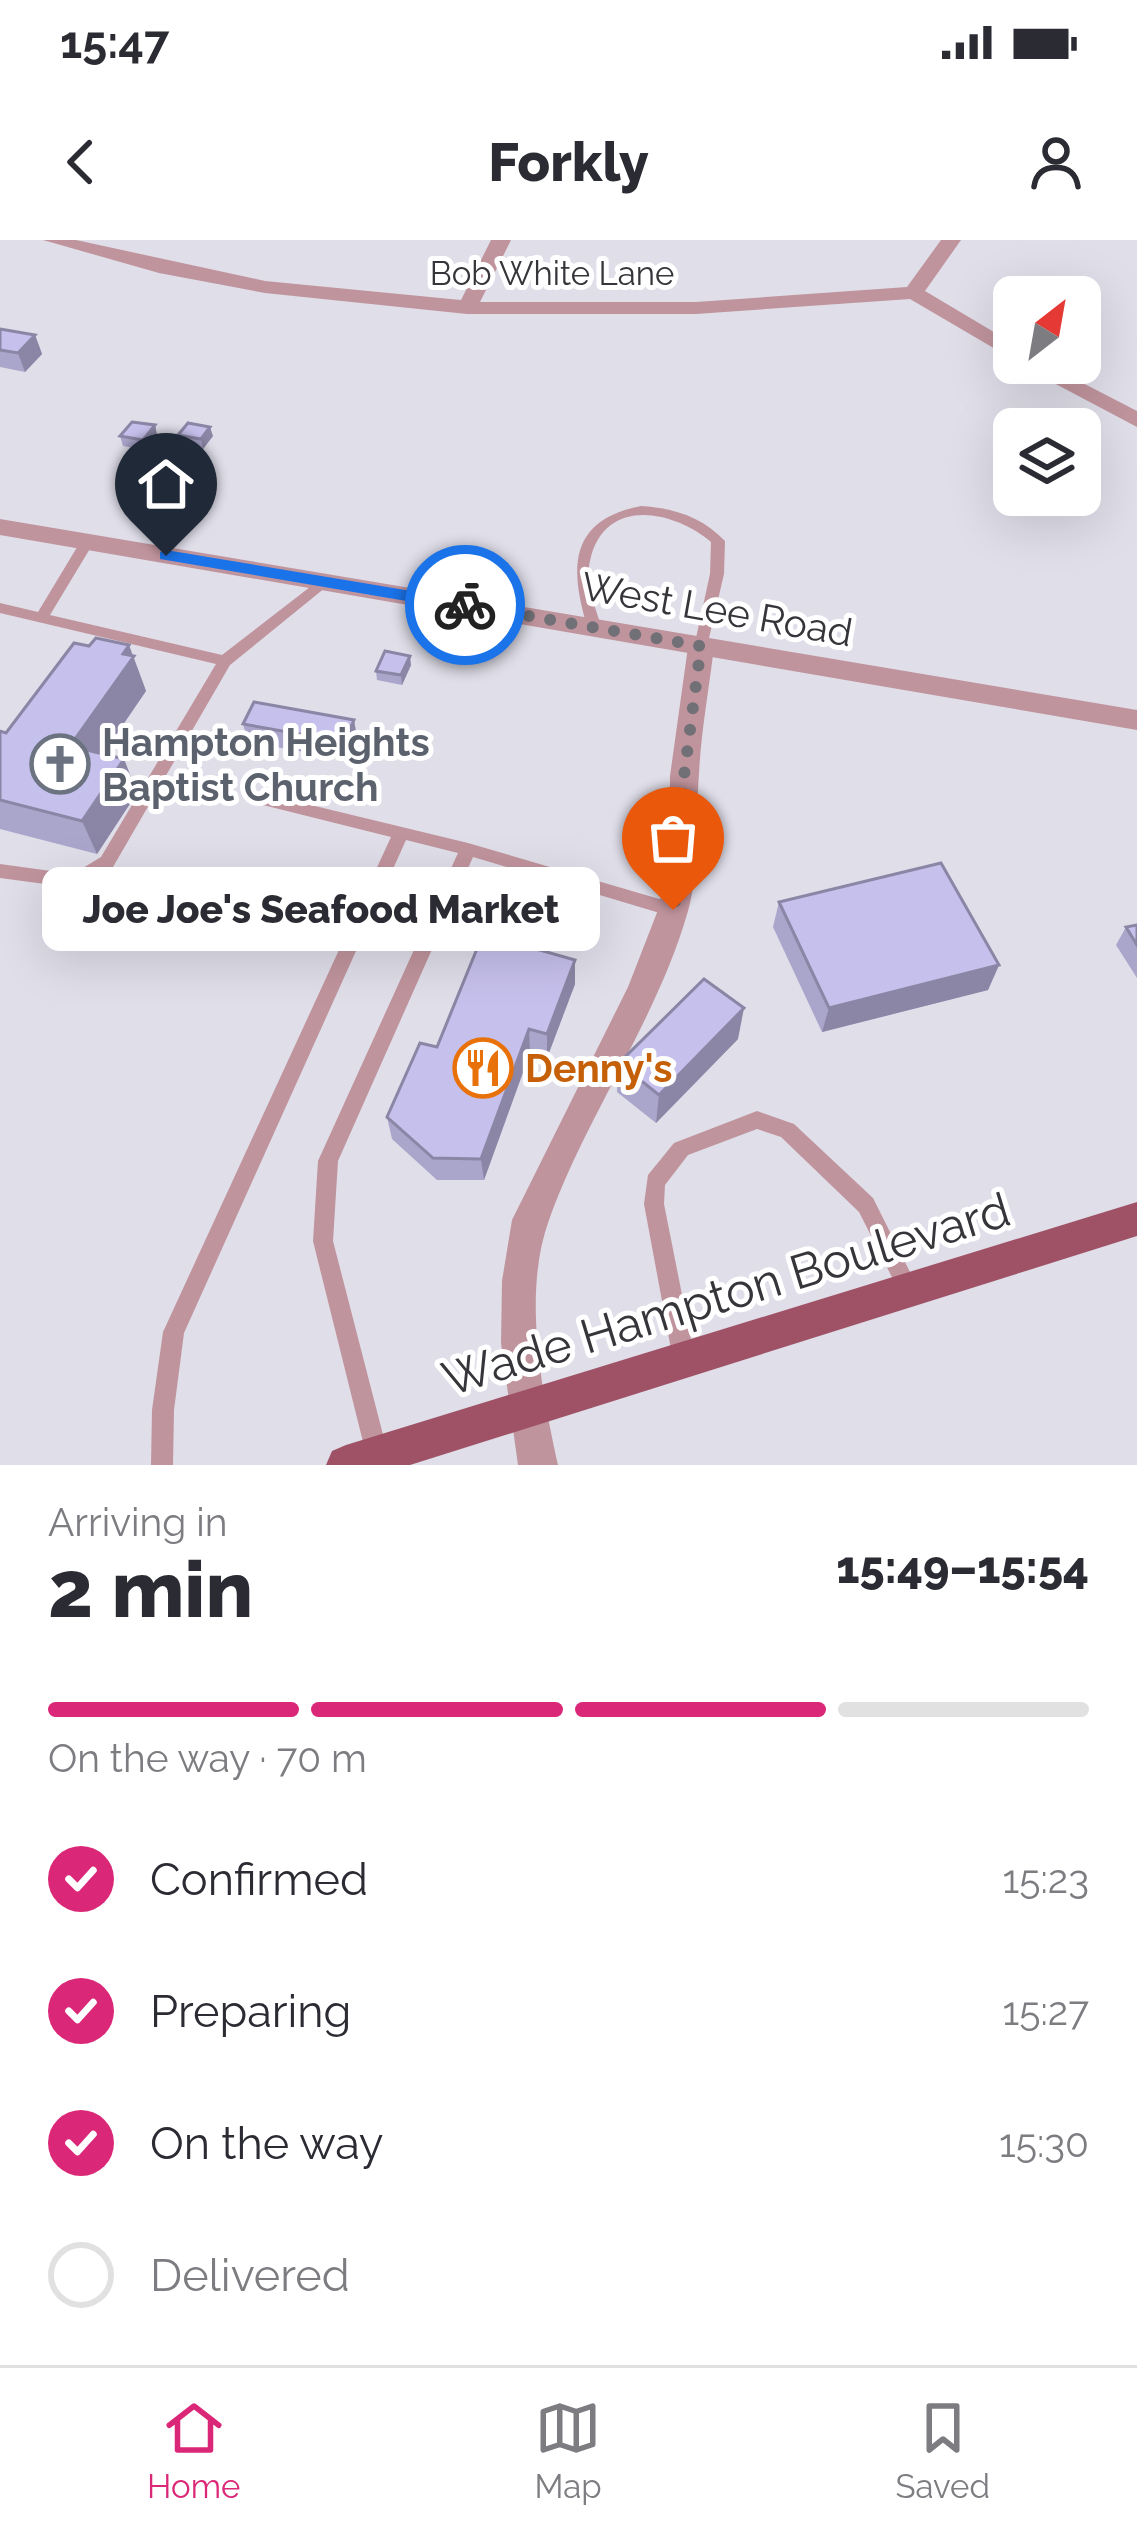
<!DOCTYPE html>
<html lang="en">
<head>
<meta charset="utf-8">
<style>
	body { margin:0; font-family:Raleway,sans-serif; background:#f7f7f7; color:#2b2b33; height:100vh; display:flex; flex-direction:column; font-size:45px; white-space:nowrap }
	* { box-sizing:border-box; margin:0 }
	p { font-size:39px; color:#7c7c81 }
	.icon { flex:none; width:66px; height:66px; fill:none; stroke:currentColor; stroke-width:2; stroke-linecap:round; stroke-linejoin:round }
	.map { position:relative; height:1225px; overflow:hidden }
	.sheet { display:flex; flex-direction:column; background:#fff; flex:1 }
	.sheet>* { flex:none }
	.needle { width:78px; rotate:31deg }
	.buttons { position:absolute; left:993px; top:36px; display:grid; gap:24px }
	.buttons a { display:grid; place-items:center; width:108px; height:108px; border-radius:18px; background:#fff; box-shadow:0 12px 48px #0002; font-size:60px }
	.pin { position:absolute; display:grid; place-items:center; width:102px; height:102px; color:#fff; margin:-123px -51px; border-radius:50% 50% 50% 0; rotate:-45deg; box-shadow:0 0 12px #0007 }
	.pin .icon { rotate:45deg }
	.courier { position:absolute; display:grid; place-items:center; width:120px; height:120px; margin:-60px; border:9px solid #1a73e8; border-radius:50%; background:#fff; color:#222; box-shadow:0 3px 15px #0007 }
	.bubble { position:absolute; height:84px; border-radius:18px; background:#fff; box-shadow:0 12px 48px #0002; font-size:39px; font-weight:800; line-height:84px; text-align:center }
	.summary em { font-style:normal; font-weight:800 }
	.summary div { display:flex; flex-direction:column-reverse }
	.summary { display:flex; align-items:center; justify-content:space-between; height:204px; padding:0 48px }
	h1 { font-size:78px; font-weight:800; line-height:90px }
	.bar { display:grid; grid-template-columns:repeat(4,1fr); gap:18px 12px; align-content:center; height:144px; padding:0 48px }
	.bar i { height:15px; border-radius:9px; background:#e1e1e2 }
	.bar .current { background:#db2777 }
	.bar p { grid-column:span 4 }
	ol { padding:0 48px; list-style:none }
	li { display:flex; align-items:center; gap:36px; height:132px }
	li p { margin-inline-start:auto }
	li .icon { padding:12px; border-radius:50%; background:#db2777; color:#fff; stroke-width:4 }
	li:last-child { color:#7c7c81 }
	li i { width:66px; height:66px; border:6px solid #e1e1e2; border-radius:50% }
	.status { display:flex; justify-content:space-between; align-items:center; height:84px; padding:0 60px; background:#fff; direction:ltr }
	.status svg { height:33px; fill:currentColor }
	header { display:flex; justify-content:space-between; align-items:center; height:156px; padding:0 48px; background:#fff; font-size:54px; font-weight:800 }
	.menu { display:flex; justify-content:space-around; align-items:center; height:168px; border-top:3px solid #e1e1e2; background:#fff; font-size:33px; color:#7c7c81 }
	.menu a { display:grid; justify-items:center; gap:6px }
	.menu .current { color:#db2777 }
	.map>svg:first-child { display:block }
</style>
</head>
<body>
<div class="status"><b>15:47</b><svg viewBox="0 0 49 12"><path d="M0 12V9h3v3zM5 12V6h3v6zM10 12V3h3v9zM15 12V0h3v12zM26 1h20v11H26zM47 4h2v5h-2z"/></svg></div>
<header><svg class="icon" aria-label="back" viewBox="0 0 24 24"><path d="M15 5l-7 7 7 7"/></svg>Forkly<svg class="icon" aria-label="person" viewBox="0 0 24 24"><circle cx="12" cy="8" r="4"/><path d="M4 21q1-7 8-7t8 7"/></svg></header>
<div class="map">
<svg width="1137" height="1225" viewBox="0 0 1137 1225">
	<rect width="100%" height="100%" fill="#dfdee9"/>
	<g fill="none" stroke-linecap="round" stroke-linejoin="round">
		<g fill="#c0949d" fill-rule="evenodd">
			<path d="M641,266C674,268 702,277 725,301L724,334L706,411H696L694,407L710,334L711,302C673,270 604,256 590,321C585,342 595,366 601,386L594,391L587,386C569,326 570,280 641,266Z"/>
			<path d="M87,298L94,302L50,375L222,415L319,340L324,338L331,343L230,425L113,627L75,648L0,638V624L73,634L101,617L216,424L0,373V363L38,372L82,299Z"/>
			<path d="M257,552L468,603L673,663L679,665L682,670L679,675L673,677L473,617L338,921L333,1001L388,1214L385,1222L377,1225L369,1222L366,1214L313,1001L318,921L458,613L406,600L184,1093L174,1170L173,1225H151L152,1170L163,1092L391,597L251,562L249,558L251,554Z"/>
			<path d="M757,871L794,884L873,958L919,1050L916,1057L909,1060L902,1057L859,972L781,897L757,889L688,915L665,945L664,964L695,1120L692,1128L684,1131L676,1128L673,1120L644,964L648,935L674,903Z"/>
		</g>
		<g fill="#c0949d" fill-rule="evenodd">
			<path d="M43,0H76L265,41L461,60L491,0H511L480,62H696L907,47L941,0H961L925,51L1014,104V120L910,59L696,74H467L265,53L159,33Z"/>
			<path d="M1016,123H1044L1137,171V187Z"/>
			<path d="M701,398L714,407C709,449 701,492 699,534C695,581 701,625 688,671C657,780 587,874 549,980C522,1054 542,1151 558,1225H518L501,1103L502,1041L512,980L628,747L658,670L669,617L670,536L688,407Z"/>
		</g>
		<path fill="#c0949d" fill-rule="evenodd" d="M0,279L1137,470V490L0,295Z"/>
		<path fill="#9f5266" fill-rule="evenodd" d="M1137,962V996L410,1225H326L332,1211L346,1205Z"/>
	</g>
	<g fill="#aaa5cb">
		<path d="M0,89L35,95L42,114L25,132L0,127Z"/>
		<path d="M155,185L157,195L146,210L123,206L120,196Z"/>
		<path d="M178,195L213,196L203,209L180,205Z"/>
		<path d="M133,416L146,451L103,514L124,519L137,553L97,614L0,589V491L6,493Z"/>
		<path d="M411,425L402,445L377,440L376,431Z"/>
		<path d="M354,480L357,498L348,520L248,502L243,484Z"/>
		<path d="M779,662L999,725L988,750L822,792L773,687Z"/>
		<path d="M1137,685V738L1116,705L1126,687Z"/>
		<path d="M575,720V744L547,818L530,813L484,940H437L392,899L387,877L437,807Z"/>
		<path d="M738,799L656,883L617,852L619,823Z"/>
	</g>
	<g fill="#8b86a5">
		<path d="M35,95L42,114L25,132L18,113Z"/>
		<path d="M155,185L157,195L146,210L143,200Z"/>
		<path d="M210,187L213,196L203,209L201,199Z"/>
		<path d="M129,405L146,451L85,540L70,506Z"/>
		<path d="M410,416L411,425L402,445L401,435Z"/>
		<path d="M354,480L357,498L348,520L344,502Z"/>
		<path d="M124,519L137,553L97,614L82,581Z"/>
		<path d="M575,720V744L547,818V794Z"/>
		<path d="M999,725L988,750L822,792L829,768Z"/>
		<path d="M744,768L738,799L656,883L659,855Z"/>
		<path d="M529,789L530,813L484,940L481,919Z"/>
	</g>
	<g fill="#c6c0ec" stroke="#8b86a5" stroke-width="3">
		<path d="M0,89L35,95L18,113L0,110Z"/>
		<path d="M132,182L155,185L143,200L120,196Z"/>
		<path d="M188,183L210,187L201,199L178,195Z"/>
		<path d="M96,398L129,405L123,414L134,416L70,506L124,519L82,581L0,560V491L6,493L74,403L89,406Z"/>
		<path d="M385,411L410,416L401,435L376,431Z"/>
		<path d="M254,462L354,480L344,502L243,484Z"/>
		<path d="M941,623L999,725L829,768L779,662Z"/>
		<path d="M1137,685V705L1126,687Z"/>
		<path d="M483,694L575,720L547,794L529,789L481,919L433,918L387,877L420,803L437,807Z"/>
		<path d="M704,739L744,768L659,855L619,823Z"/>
	</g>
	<path fill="#1a73e8" d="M166,310L465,360L474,365L465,371L160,319V312Z"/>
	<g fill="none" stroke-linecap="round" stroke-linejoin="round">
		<path stroke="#717077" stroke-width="12" stroke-dasharray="0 21.6" d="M465,365L701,406L684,536V617L673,670"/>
	</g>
	<defs>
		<g id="church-ring" transform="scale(3)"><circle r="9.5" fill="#fff" stroke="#6b7280" stroke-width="1.5"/><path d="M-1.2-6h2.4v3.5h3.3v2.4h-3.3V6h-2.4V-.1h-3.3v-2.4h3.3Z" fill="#6b7280"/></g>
		<g id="restaurant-ring" transform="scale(3)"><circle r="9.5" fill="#fff" stroke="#e8710a" stroke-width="1.5"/><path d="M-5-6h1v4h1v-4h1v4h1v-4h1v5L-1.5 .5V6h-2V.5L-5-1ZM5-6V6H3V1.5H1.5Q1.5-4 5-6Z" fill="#e8710a"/></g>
	</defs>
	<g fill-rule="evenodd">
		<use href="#church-ring" x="60" y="524"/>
		<use href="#restaurant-ring" x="483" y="828"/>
	</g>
	<g text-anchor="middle" stroke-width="10" stroke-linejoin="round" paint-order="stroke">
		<g font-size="33" fill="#36353a" stroke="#fff">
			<text x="552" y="45">Bob White Lane</text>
		</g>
		<g font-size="39" fill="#36353a" stroke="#fff">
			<text transform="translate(717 369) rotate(10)" y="14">West Lee Road</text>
		</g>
		<g font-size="39" font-weight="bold" fill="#5b616d" stroke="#fff" text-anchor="start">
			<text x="102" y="516">Hampton Heights<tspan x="102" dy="45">Baptist Church</tspan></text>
		</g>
		<g font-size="39" font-weight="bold" fill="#c56008" stroke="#fff" text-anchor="start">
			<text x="525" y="842">Denny's</text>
		</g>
		<g font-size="48" fill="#36353a" stroke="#fff">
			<text transform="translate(726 1054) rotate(-17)" y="17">Wade Hampton Boulevard</text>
		</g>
	</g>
</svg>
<div class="buttons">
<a><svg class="needle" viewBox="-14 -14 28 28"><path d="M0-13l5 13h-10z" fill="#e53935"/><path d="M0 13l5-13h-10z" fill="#7c7c81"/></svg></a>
<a><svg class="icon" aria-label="layers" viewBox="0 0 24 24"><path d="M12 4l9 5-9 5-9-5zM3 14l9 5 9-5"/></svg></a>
</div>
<div class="pin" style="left:673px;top:670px;background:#ea580c"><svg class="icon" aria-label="bag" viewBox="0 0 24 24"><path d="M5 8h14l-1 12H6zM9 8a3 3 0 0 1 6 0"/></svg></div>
<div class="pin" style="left:166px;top:316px;background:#1f2937"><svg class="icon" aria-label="home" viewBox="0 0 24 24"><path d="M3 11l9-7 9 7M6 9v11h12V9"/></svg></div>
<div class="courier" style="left:465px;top:365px"><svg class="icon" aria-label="bike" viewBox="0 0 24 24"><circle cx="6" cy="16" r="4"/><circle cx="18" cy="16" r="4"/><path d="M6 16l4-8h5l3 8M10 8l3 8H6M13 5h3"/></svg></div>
<div class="bubble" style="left:42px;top:627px;width:558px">Joe Joe's Seafood Market</div>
</div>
<section class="sheet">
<div class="summary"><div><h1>2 min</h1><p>Arriving in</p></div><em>15:49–15:54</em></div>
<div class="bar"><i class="current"></i><i class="current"></i><i class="current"></i><i></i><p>On the way · 70 m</p></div>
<ol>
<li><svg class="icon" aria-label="check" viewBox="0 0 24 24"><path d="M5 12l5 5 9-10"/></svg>Confirmed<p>15:23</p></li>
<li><svg class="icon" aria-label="check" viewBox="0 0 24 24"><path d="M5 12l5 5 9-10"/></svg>Preparing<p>15:27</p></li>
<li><svg class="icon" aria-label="check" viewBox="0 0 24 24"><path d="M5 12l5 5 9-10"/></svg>On the way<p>15:30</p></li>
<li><i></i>Delivered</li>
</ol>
</section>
<nav class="menu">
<a class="current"><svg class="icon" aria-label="home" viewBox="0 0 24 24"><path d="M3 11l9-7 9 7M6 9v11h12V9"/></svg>Home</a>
<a><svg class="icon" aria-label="map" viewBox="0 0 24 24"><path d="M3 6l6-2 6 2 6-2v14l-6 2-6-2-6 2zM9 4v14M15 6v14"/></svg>Map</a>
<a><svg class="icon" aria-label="saved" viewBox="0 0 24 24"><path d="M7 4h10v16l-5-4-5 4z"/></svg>Saved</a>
</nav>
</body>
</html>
